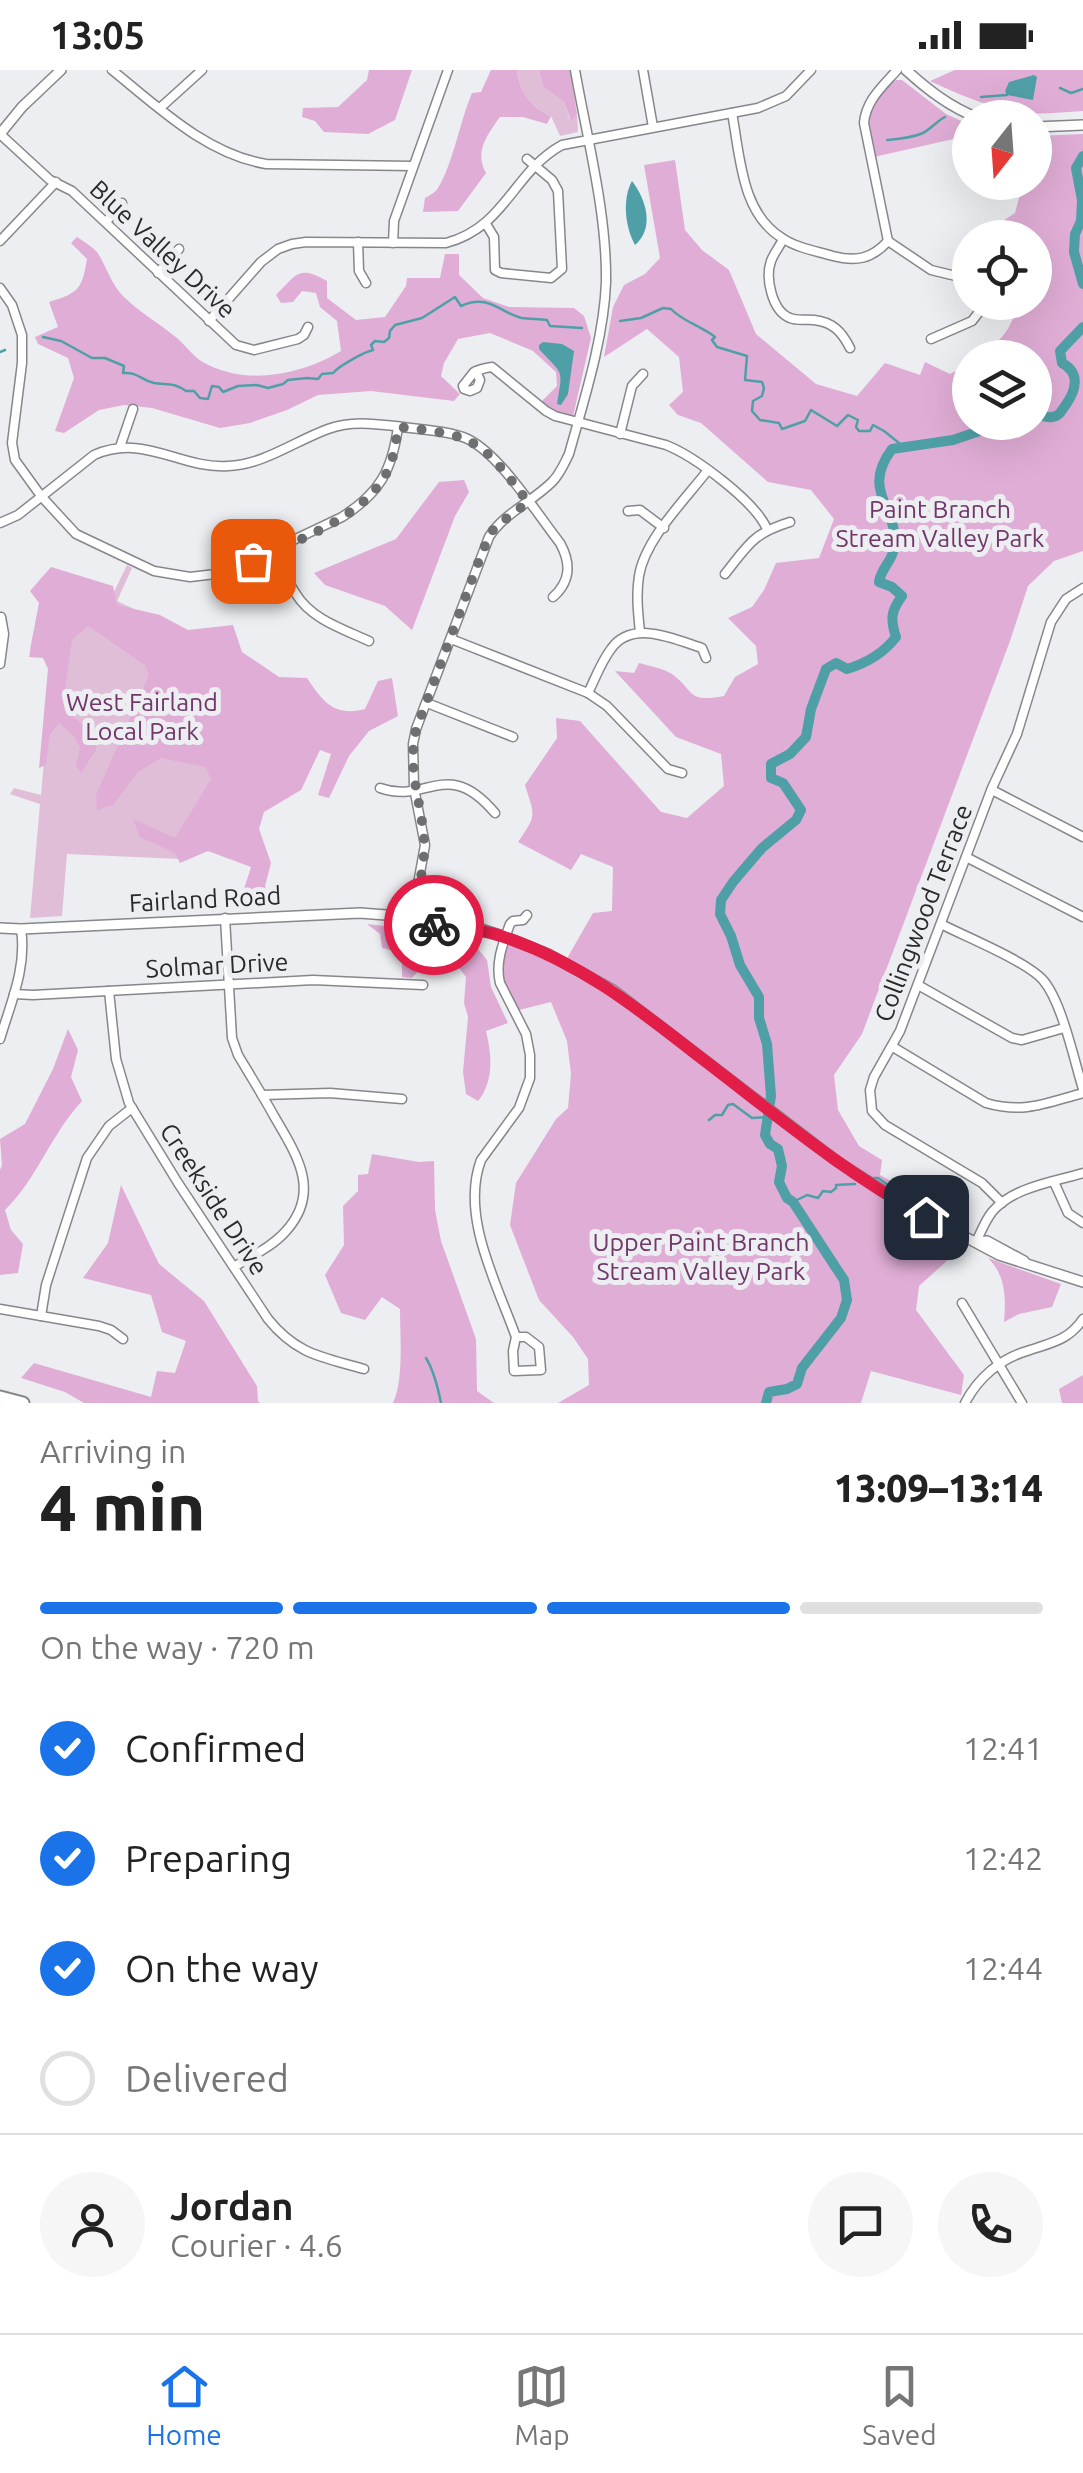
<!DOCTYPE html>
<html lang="en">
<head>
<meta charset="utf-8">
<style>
	body { margin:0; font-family:Ubuntu,sans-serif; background:#f6f6f6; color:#222; height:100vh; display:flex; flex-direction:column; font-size:38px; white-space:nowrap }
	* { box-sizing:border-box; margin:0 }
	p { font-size:32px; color:#767676 }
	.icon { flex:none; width:55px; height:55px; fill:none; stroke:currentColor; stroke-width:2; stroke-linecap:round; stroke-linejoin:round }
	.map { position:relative; height:1333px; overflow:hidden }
	.side { display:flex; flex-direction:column; background:#fff; flex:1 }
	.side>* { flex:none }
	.needle { width:65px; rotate:197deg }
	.tools { position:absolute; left:952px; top:30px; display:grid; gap:20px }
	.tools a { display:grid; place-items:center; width:100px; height:100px; border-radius:50%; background:#fff; box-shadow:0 10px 40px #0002; font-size:50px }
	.pin { position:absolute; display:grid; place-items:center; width:85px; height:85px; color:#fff; margin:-42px; border-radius:20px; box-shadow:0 5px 15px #0006 }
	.courier { position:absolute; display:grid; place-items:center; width:100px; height:100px; margin:-50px; border:8px solid #e11d48; border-radius:50%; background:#fff; color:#222; box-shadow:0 2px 12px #0007 }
	.summary em { font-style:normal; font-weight:800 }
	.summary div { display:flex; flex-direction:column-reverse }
	.summary { display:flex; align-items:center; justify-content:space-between; height:170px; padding:0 40px }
	h1 { font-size:65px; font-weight:800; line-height:75px }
	.bar { display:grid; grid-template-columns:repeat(4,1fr); gap:15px 10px; align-content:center; height:120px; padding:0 40px }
	.bar i { height:12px; border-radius:8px; background:#e0e0e0 }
	.bar .current { background:#1a73e8 }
	.bar p { grid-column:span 4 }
	.line { display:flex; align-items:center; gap:25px; padding:0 40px; border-top:2px solid #e0e0e0 }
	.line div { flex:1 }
	.round { display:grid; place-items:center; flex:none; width:105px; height:105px; border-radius:52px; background:#f6f6f6 }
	ol { padding:0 40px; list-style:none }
	li { display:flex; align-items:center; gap:30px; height:110px }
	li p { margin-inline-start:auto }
	li .icon { padding:10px; border-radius:50%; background:#1a73e8; color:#fff; stroke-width:4 }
	li:last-child { color:#767676 }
	li i { width:55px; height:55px; border:5px solid #e0e0e0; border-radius:50% }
	.status { display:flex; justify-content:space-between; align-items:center; height:70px; padding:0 50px; background:#fff; direction:ltr }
	.status svg { height:28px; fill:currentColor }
	.tab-bar { display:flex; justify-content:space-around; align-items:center; height:140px; border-top:2px solid #e0e0e0; background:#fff; font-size:28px; color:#767676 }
	.tab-bar a { display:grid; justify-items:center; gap:5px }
	.tab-bar .current { color:#1a73e8 }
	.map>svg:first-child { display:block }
</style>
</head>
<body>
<div class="status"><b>13:05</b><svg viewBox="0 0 49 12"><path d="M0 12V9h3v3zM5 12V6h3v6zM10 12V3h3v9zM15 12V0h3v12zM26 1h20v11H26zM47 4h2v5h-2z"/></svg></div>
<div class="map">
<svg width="1083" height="1333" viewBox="0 0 1083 1333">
	<rect width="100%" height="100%" fill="#eceef1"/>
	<g fill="#e0bed8">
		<path d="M517,0H539L543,17L564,32L570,50L577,44L578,62L560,66L551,46C531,38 519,21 517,0Z"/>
		<path d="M127,495L132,498L117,531L269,602L180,789L67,784L62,846L30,848L40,734L10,724L14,718L41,725L53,585L30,579L42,519L111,528Z"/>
	</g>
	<g fill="#e0add6">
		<path d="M369,0H412L395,50L368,64L324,62L315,51L302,47L303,38L338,37L367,10Z"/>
		<path d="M491,0H517C519,21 531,38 551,46L547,54L523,47H500C487,65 474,82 486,103L458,141L423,142L425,128C430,125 435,123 438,118C453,94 460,51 472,23L481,22Z"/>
		<path d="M539,0H570L577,44L571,51L564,32L543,17Z"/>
		<path d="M955,0H1083V41C1060,42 1035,46 1012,41C983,35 956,23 930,11Z"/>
		<path d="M896,10H902L946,44L970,55V70L958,68L874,87C865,50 866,35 896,10Z"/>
		<path d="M1083,64V481L1054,491L1028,516L1010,571L862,964L834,1005L838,1040L859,1076L882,1090L880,1105L951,1145L944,1157L959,1180L919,1216L916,1240L964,1305L961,1325L871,1301L861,1333H558L589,1315L588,1289L573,1267L539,1230L510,1155L516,1113L556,1049L568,1038L571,1004L567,971L551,932L515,941L500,913L506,867L565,892L593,843L612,841L613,797L581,784L571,800L518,772C537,744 535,747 525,715L557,668L556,648L580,651L661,742L687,748L724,716L721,684L676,667L615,601L634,603L639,593C649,596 663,598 672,604C695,621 686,633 724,626L735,607L758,594L756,576L728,548L752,537L764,520L776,493L819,488L834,449L811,420L768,412L701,353L678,345L669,335L683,322L679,287L647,259L604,287L613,237L624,215L645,204L660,188L644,95L675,90L685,160L702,180L729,200L756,264L816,314L857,326L885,293L920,305L925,292L950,304L970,294V352H1035V288L980,287C1001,270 1012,260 1017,233L1035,232V168L979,167L1015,143L1023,113L1035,112V66Z"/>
		<path d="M77,167C83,171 91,176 96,181C105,192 111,215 124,227C138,241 157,252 173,265C183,272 191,284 201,291C244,317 301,305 341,281L337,251L320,237L316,223L302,221L293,232L281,233L276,225C297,204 298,195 327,211V228L356,250L385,247L406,216L407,208H440L445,184H459V205L483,228L509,237L574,238L584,246L591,268L573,346L558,343L541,332L557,316L556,302L533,281L490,263L458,269L444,293L441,306L460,324L454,331L371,321L318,325L287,340L250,353L220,358L152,338L124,335L99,340L64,363L55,361L74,308L68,288L38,274L35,267L58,257L49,232C79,223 82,219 87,189L71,173Z"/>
		<path d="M464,410L469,422L455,446L412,560L385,536L325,515L314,503L396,469L439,412Z"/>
		<path d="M51,497L113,516L117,535L160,545L188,560L233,555L242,582L279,607L307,608C323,632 334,647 365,639L378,611L392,608L398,646L369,661L349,686L329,728L318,725L331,684L320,680L301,720L264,742L259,759L271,793L265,816L272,837L238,838L251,797L208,781L180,793L175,783L140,767L133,749L175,768L211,709L205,697L161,688L138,702L113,735L97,740L96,725L149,605L145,595L88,556L72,570L65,618L67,641L96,666V680L81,703L76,696L80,677L74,666L59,653L50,664L46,695L39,698L48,599L43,588L29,587L39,533L30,521Z"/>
		<path d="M367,854L411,859L473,873L487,890L491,917L508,953L486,961C492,986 494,1011 478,1031L466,1024L463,1002L468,947L464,933L466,907L460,899L424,894L412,908L402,907V883L382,878L380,864Z"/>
		<path d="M68,959L78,980L71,1007L82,1031C51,1064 37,1109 5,1140L11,1160L23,1174L18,1203L0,1205V1100L2,1095L0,1069L25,1054L53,999Z"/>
		<path d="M372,1084L419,1092L434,1091L435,1140L441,1171L476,1269L477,1321L494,1333H393C404,1310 400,1266 400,1239L382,1227L365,1250L341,1243L325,1205L344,1175L343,1136L358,1121V1105L368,1104Z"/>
		<path d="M121,1115L159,1194L204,1231L257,1316L258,1331L260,1333H84L65,1322L21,1308L34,1293L151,1327L157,1301L175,1303L186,1271L162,1262L151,1225L83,1208L108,1173Z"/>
		<path d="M988,1188L1061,1214L1052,1237L1019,1244L1004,1252C1006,1228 1006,1206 988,1188Z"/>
		<path d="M1083,1305V1333H1062L1059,1319Z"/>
	</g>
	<g fill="#4fa0a6">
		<path d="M1034,5L1037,7L1033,30L1007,25L1005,21L1009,12Z"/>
		<path d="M632,111C646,129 655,158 635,175C625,157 622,129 632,111Z"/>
		<path d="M543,272L562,274L574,281L568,324L561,335L557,334C563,298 564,306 539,279V275Z"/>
	</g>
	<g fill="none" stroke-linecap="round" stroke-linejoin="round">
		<g stroke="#4fa0a6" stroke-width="2.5">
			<path d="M1060,18L1071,23L1083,19"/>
			<path d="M981,27L1007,25"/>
			<path d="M887,70C899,69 912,68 923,63C932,58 937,51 945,47"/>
			<path d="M620,251L641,248L663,238L671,239C682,251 701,256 715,267L712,270L717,277L747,286L745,310L762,312L764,318L762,326L753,331L752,341L760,350L779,353L782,359L805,351L811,340L837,356L848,345L858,350L856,357L859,361H870L873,355L884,361L904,377"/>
			<path d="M43,267L61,271L92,288H105L124,296L123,303C139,302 140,310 154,313C167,315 174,312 186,321H194L200,328L208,329L212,316L219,317L223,322L238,316L257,315L268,318L283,314L288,310L307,308L318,309L322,304L333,303C339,296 364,282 373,280L371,275L375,271L384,272L389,268L390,261L395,255L422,248L455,227L461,236C489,223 500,243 522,248C530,249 539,249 547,250L550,256L582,258"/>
			<path d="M0,282L5,280"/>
			<path d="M709,1050L715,1045H722L728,1035L733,1034L752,1048L767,1047"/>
			<path d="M874,1108H878L897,1121L950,1148"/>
			<path d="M793,1132L807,1125L818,1128L823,1121L831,1122L836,1118V1115L855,1114"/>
			<path d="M426,1288C434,1301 438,1318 441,1333"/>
		</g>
		<g stroke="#4fa0a6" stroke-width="10">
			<path d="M1083,86L1076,98L1082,130L1081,151L1075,164L1074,182L1083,214"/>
			<path d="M1035,345C1041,345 1047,348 1052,347C1060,346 1061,341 1065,336C1076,321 1081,303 1062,293L1060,281L1083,257"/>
			<path d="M766,1333L769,1322L787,1319L797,1314L802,1298L841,1248L847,1230L844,1210L793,1132L787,1128L779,1112L782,1096L778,1079L770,1074L765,1065L771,1026L767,974L759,948V927L740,895L731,866L720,844L721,830L733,812L762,778L796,750L801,740L783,713L771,708V694L790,684L806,667L811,639L826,599L836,593L847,599C867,593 883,584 896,567C890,549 891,541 902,526L892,517L879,512C881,499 890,493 893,482C904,441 858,424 892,379L953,370L1006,352"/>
		</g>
		<g stroke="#86878a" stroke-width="11">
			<g id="minor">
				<path d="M112,0C158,37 206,84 266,94L413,96"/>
				<path d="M643,0L653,57"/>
				<path d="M160,38L202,0"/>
				<path d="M732,43C740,85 741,143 782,168C797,178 816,181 833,186C856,192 872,189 888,171"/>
				<path d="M0,64L50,110L72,121L236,275L254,280L298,269L304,265L308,257"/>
				<path d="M106,152L122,133"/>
				<path d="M486,154L494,167L495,200L501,203L551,208L562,199L558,121L552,110L527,89"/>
				<path d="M783,169C780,176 774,183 771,191C765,208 772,241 790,248C797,251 806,249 814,250C833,252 842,262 850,278"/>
				<path d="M0,171L56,112"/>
				<path d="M888,171L864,53C866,30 883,16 897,0"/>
				<path d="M888,171L931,200L964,208L970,216"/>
				<path d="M358,172L359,201L366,213"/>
				<path d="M393,173L394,151L448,0"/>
				<path d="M158,203L179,179"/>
				<path d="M0,218L12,235L22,265V293L12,373L15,390L41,426L76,464L154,501L190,507L224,503L342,447C380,423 392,400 398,357"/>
				<path d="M209,251L261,192L278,179L292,174L306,172L446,173C506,157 513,102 562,75L758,38L786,26L811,0"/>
				<path d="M931,269L972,251L979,242L977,232"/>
				<path d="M476,301L480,310L477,318L470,321L464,319L463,316L474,302C480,299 485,298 492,297L546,341L555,346L666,375C694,386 755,431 767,459"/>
				<path d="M620,364L632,316L643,304"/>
				<path d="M120,377L133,339"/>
				<path d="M628,441L640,440L664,458"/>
				<path d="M0,453L18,445L94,385C145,363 179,399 228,396C263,395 295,371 328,359C353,350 376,354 403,357C423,360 444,360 463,367C497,379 537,444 560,473C571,493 571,511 553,527"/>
				<path d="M274,481C281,495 287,511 296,524C311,549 343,559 369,571"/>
				<path d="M725,504C749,474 752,464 790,452"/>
				<path d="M640,562C638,543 636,525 639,506C645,469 685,430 708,400"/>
				<path d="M451,569L588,623L607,636L668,699L682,703"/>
				<path d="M0,594L4,564L1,547"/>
				<path d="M588,623C595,609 601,592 611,579C632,549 674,569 702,578L706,588"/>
				<path d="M427,633L513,667"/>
				<path d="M380,718C427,735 447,686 495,743"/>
				<path d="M992,720L1083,767"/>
				<path d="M966,787L1083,847"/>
				<path d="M412,847L425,775L414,718L413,674L416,659L489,467C504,443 532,432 552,412C560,404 564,394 569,384C584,330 604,268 606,212C607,143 587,68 575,0"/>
				<path d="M225,848L232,968L238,985C250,1005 263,1026 274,1046C296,1084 322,1121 286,1161C272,1177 251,1186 234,1197"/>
				<path d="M941,854C966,867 1026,891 1043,910C1062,932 1074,990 1083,1019"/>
				<path d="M918,915L1012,968L1022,970L1064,958"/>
				<path d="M109,921L116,989L129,1033L178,1113L268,1249C297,1285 323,1287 364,1299"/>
				<path d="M14,924L33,925L313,910L423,915"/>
				<path d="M0,969C11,932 27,897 21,859"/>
				<path d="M893,977L986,1033C1024,1044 1046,1033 1083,1023"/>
				<path d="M262,1025L330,1023L402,1029"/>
				<path d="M1054,1112L1068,1143L1083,1153"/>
				<path d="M1002,1133L982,1113L885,1055L872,1041L870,1020L874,1007L900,961L992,718L1017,664L1051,552L1066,529L1083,518"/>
				<path d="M976,1172C981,1162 985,1151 992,1142C1013,1117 1053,1112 1083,1103"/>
				<path d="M962,1233L1022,1333"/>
				<path d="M0,1239L99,1256L111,1260L123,1269"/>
				<path d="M41,1246L46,1215L87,1088L109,1056L132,1038"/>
				<path d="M516,1267H526L539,1277L541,1300L514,1301L513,1281L516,1267C497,1214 460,1146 481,1090L519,1038L530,1008V985L526,964L500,913C495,893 503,873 510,854L513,851L523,850L527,845"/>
				<path d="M965,1333C978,1308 1000,1289 1027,1281C1050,1273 1068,1271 1083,1249"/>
			</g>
		</g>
		<g stroke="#86878a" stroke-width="12">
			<g id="major">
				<path d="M906,0C928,20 950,37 978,48"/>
				<path d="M1035,57L1083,55"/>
				<path d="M0,64L22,37L61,0"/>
				<path d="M415,849L454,858L468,859"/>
				<path d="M0,858L21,859L360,843L412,847L426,846L456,851L506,867L548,884L613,920L838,1092L909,1137L999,1185L1083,1212"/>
				<path d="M976,1172L987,1171L1024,1191"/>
			</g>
		</g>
		<g stroke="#86878a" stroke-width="15">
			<path id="highway" d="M0,1327L23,1333"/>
		</g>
		<use href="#minor" stroke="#fff" stroke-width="8"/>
		<use href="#major" stroke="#fff" stroke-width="9"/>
		<use href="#highway" stroke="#fff" stroke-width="11"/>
	</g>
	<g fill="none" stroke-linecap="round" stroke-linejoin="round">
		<path stroke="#6e6f70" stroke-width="10" stroke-dasharray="0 18" d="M253,491C298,469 363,449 387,402C394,388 396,372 398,357C476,365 480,369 528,432L494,458L483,480L416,660C407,701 421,729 424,769C426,794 417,823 412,847L434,855"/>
		<path stroke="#e11d48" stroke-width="12" d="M434,855C457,859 479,858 501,866C576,890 635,936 696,984C771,1041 843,1102 926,1147"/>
	</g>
	<g text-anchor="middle" stroke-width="10" stroke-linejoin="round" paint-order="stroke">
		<g font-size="25" fill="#2a2a2b" stroke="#eceef1">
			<text transform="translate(163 179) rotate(43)" y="9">Blue Valley Drive</text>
			<text transform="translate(205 829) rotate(-3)" y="9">Fairland Road</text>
			<text transform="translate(923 843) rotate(-69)" y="9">Collingwood Terrace</text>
			<text transform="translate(217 895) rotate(-3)" y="9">Solmar Drive</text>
			<text transform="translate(214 1129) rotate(57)" y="9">Creekside Drive</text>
		</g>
		<g font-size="25" fill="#723669" stroke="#eceef1">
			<text x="940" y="448">Paint Branch<tspan x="940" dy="29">Stream Valley Park</tspan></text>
			<text x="142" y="641">West Fairland<tspan x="142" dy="29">Local Park</tspan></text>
			<text x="701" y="1181">Upper Paint Branch<tspan x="701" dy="29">Stream Valley Park</tspan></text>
		</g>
	</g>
</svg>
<div class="tools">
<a><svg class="needle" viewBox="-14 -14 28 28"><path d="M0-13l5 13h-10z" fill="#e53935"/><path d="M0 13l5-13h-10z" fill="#767676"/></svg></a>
<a><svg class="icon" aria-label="locate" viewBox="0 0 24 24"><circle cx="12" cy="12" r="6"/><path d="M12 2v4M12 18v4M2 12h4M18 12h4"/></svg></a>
<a><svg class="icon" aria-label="layers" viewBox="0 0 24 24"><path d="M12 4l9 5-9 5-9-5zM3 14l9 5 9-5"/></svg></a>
</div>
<div class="pin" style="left:253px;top:491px;background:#ea580c"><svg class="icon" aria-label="bag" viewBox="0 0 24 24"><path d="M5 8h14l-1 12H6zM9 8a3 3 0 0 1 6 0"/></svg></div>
<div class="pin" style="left:926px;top:1147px;background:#1f2937"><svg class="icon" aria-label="home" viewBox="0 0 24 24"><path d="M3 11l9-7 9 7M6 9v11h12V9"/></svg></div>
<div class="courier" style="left:434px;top:855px"><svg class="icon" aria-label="bike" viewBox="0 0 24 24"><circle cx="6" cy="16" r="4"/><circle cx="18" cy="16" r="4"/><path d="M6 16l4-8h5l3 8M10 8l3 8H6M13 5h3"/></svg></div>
</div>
<section class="side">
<div class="summary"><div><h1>4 min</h1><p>Arriving in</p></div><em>13:09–13:14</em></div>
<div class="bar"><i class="current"></i><i class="current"></i><i class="current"></i><i></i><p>On the way · 720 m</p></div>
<ol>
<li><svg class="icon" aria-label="check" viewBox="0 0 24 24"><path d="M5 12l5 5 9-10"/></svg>Confirmed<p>12:41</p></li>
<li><svg class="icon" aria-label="check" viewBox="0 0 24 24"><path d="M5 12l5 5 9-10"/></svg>Preparing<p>12:42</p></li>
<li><svg class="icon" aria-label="check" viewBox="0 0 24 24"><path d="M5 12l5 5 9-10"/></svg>On the way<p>12:44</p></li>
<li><i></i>Delivered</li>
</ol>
<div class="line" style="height:180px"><a class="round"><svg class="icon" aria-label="person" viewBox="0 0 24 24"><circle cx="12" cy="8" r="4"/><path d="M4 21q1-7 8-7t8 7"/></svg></a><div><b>Jordan</b><p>Courier · 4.6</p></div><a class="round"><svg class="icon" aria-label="chat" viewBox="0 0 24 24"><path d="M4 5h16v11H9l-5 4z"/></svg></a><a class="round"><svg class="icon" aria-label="phone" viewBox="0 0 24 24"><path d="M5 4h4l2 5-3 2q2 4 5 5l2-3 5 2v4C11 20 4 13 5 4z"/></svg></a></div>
</section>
<nav class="tab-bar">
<a class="current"><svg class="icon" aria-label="home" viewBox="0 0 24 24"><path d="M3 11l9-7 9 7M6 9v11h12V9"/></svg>Home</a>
<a><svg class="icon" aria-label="map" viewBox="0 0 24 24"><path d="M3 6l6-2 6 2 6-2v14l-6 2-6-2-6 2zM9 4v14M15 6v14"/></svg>Map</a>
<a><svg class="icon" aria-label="saved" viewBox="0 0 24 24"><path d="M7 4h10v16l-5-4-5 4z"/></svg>Saved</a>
</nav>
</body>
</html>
